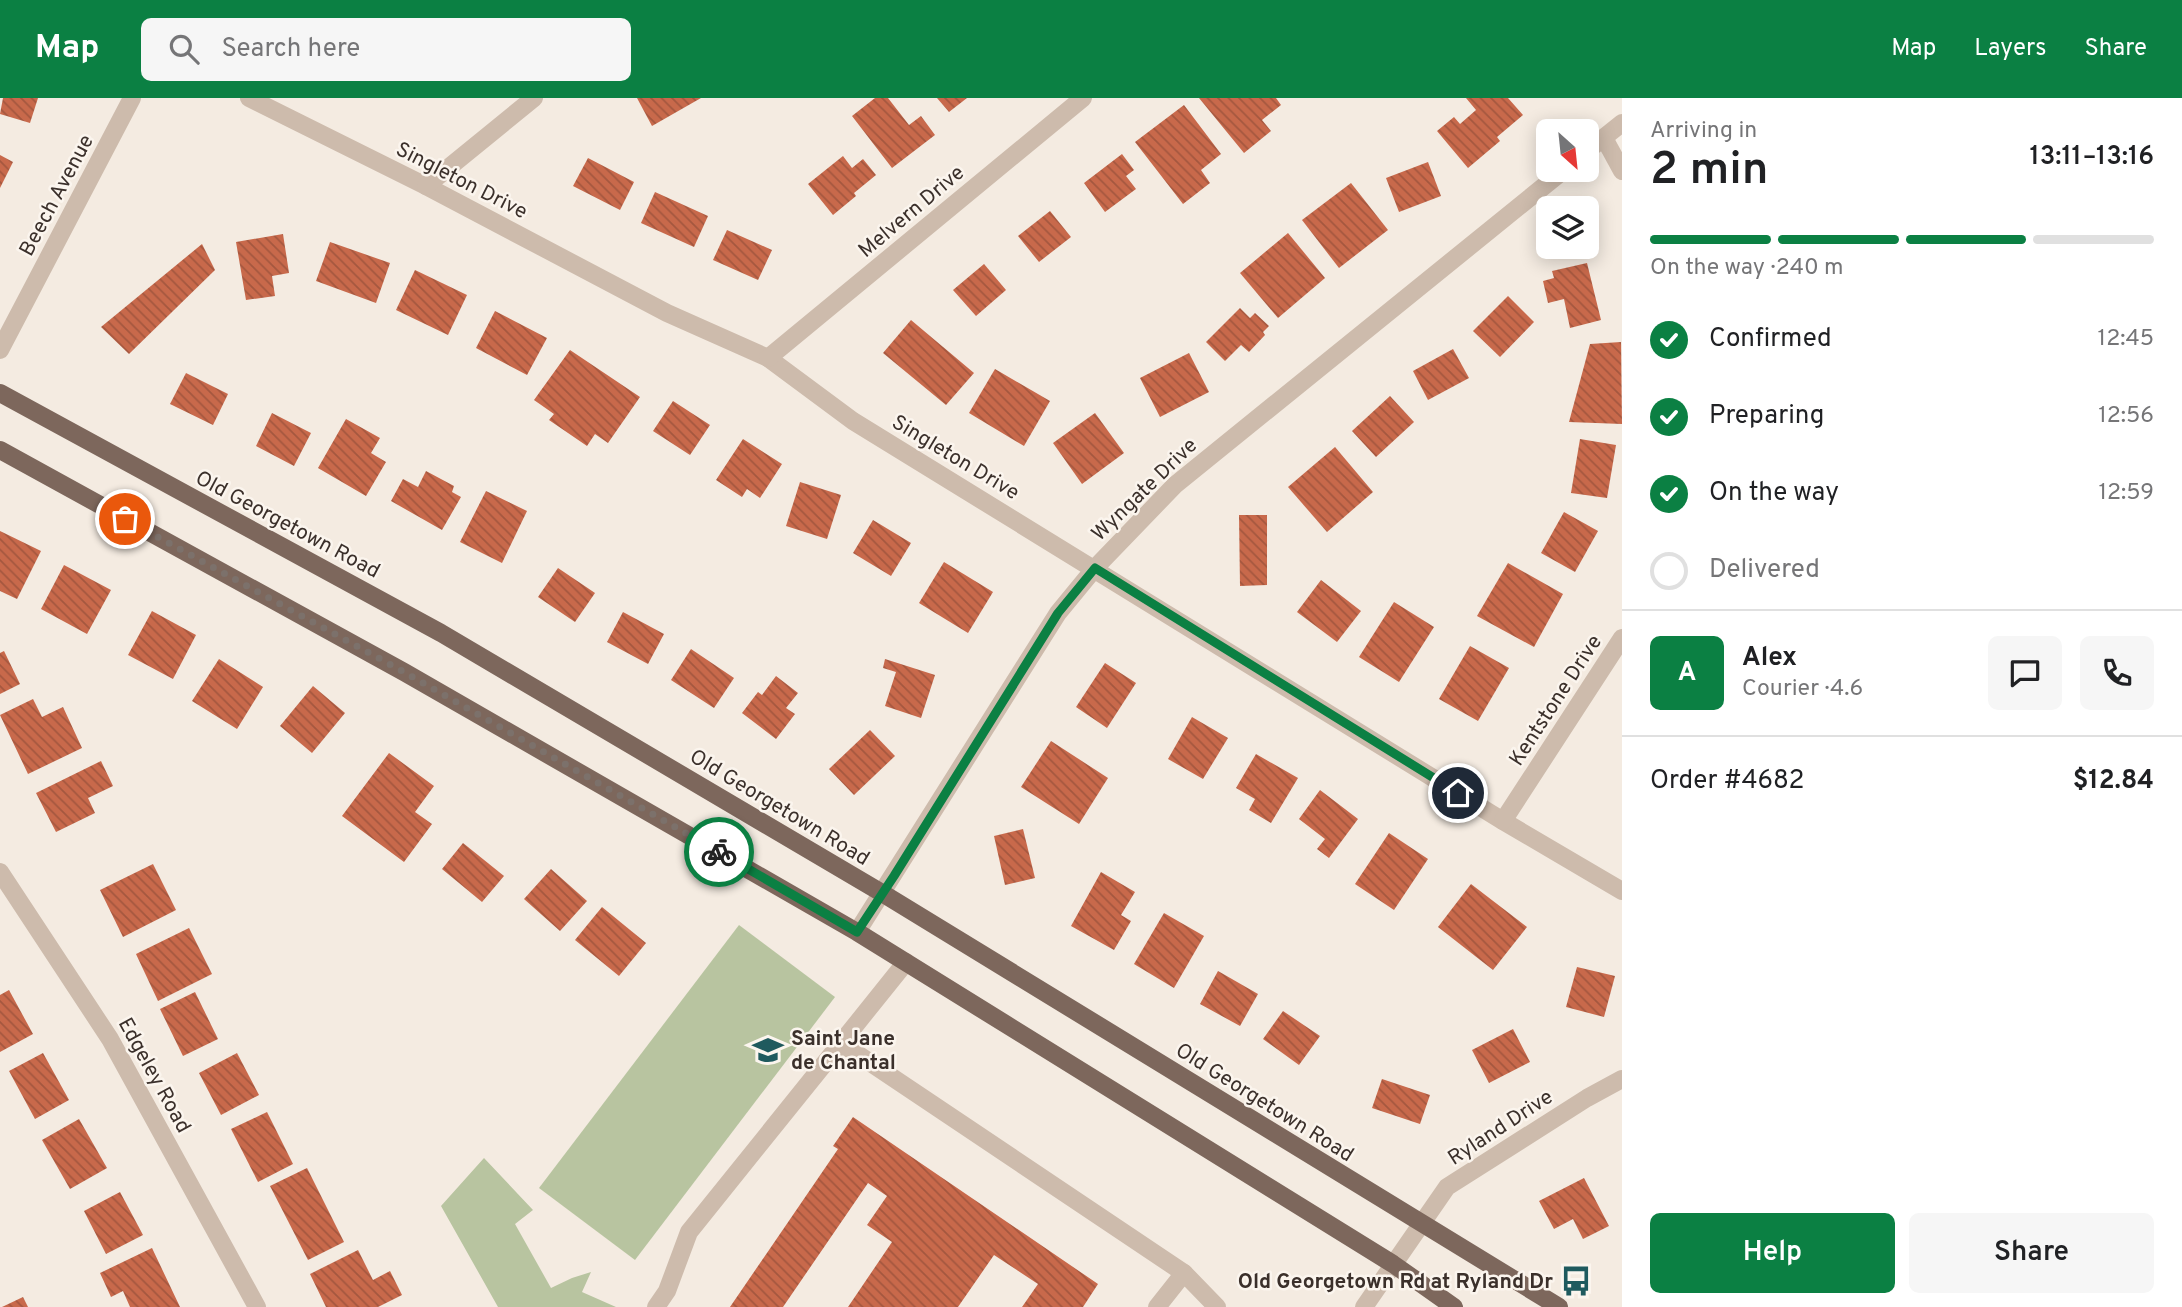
<!DOCTYPE html>
<html lang="en">
<head>
<meta charset="utf-8">
<style>
	body { margin:0; font-family:Overpass,sans-serif; background:#f6f6f6; color:#202124; height:100vh; display:flex; flex-direction:column; font-size:26px; white-space:nowrap }
	* { box-sizing:border-box; margin:0 }
	p { font-size:23px; color:#757577 }
	.icon { flex:none; width:38px; height:38px; fill:none; stroke:currentColor; stroke-width:2; stroke-linecap:round; stroke-linejoin:round }
	.map { position:relative; flex:1; overflow:hidden }
	.details { display:flex; flex-direction:column; background:#fff; width:560px }
	.details>* { flex:none }
	.needle { width:46px; rotate:153deg }
	.tools { position:absolute; left:1536px; top:21px; display:grid; gap:14px }
	.tools a { display:grid; place-items:center; width:63px; height:63px; border-radius:10px; background:#fff; box-shadow:0 4px 18px #0003; font-size:35px }
	.pin { position:absolute; display:grid; place-items:center; width:60px; height:60px; color:#fff; margin:-30px; border:4px solid #fff; border-radius:50%; box-shadow:0 2px 7px #0007 }
	.courier { position:absolute; display:grid; place-items:center; width:70px; height:70px; margin:-35px; border:5px solid #0b8043; border-radius:50%; background:#fff; color:#222; box-shadow:0 2px 9px #0007 }
	.headline em { font-style:normal; font-weight:600 }
	.headline div { display:flex; flex-direction:column-reverse }
	.headline { display:flex; align-items:center; justify-content:space-between; height:119px; padding:0 28px }
	h1 { font-size:46px; font-weight:600; line-height:52px }
	.bar { display:grid; grid-template-columns:repeat(4,1fr); gap:10px 7px; align-content:center; height:84px; padding:0 28px }
	.bar i { height:9px; border-radius:5px; background:#e0e0e0 }
	.bar .selected { background:#0b8043 }
	.bar p { grid-column:span 4 }
	.line { display:flex; align-items:center; gap:18px; padding:0 28px; border-top:2px solid #e0e0e0 }
	.line div { flex:1 }
	.round { display:grid; place-items:center; flex:none; width:74px; height:74px; border-radius:10px; background:#f6f6f6 }
	ol { padding:0 28px; list-style:none }
	li { display:flex; align-items:center; gap:21px; height:77px }
	li p { margin-inline-start:auto }
	li .icon { padding:7px; border-radius:50%; background:#0b8043; color:#fff; stroke-width:4 }
	li:last-child { color:#757577 }
	li i { width:38px; height:38px; border:4px solid #e0e0e0; border-radius:50% }
	.primary-button { display:flex; gap:14px; margin-top:auto; padding:14px 28px }
	.primary-button a { flex:1; height:80px; border-radius:10px; background:#0b8043; color:#fff; font-size:28px; font-weight:600; line-height:80px; text-align:center }
	.primary-button a+a { background:#f6f6f6; color:#202124 }
	header { display:flex; align-items:center; gap:42px; box-sizing:border-box; height:98px; padding:0 35px; background:#0b8043; color:#fff }
	header strong { font-size:33px }
	nav { display:flex; gap:38px; margin-inline-start:auto; font-size:24px }
	.search { width:490px; height:63px; background:#f6f6f6; display:flex; align-items:center; gap:18px; box-sizing:border-box; padding:0 24px; border-radius:10px; color:#757577; font-size:26px }
	main { display:flex; flex:1; min-height:0 }
	.map>svg:first-child { display:block }
</style>
</head>
<body>
<header>
<strong>Map</strong>
<div class="search"><svg class="icon" aria-label="search" viewBox="0 0 24 24"><circle cx="10" cy="10" r="6"/><path d="M15 15l6 6"/></svg>Search here</div>
<nav><a>Map</a><a>Layers</a><a>Share</a></nav>
</header>
<main>
<div class="map">
<svg width="1622" height="1209" viewBox="0 0 1622 1209">
	<defs>
		<pattern id="building-back-hatch" width="6" height="6" patternUnits="userSpaceOnUse" patternTransform="scale(1.75)"><rect width="6" height="6" fill="#c8694b"/><path d="M-1 5l2 2M0 0l6 6M5-1l2 2" fill="none" stroke="#a4573f"/></pattern>
	</defs>
	<rect width="100%" height="100%" fill="#f4ebe1"/>
	<g fill="#b8c4a0">
		<path d="M739,827L835,899L635,1162L539,1090Z"/>
		<path d="M484,1060L533,1112L515,1126L551,1190L572,1180L591,1174L582,1194L616,1209H498L441,1108Z"/>
	</g>
	<g fill="url(#building-back-hatch)">
		<path d="M3,0H38L30,25L0,16Z"/>
		<path d="M637,0H701L652,28Z"/>
		<path d="M875,0H888L909,27L921,18L935,37L892,70L852,18Z"/>
		<path d="M937,0H967L949,14Z"/>
		<path d="M1199,0H1276L1281,7L1262,22L1271,33L1244,55Z"/>
		<path d="M1466,0H1508L1523,17L1497,39L1500,43L1468,70L1437,33L1454,19L1460,26L1476,12Z"/>
		<path d="M1184,7L1221,56L1201,72L1210,85L1183,106L1135,44Z"/>
		<path d="M1122,56L1134,72L1126,78L1136,91L1105,114L1084,85Z"/>
		<path d="M0,57L13,64L0,90Z"/>
		<path d="M843,58L852,70L863,61L876,77L854,95L856,98L833,117L808,86Z"/>
		<path d="M588,60L634,84L620,112L573,88Z"/>
		<path d="M1428,64L1441,98L1399,114L1386,80Z"/>
		<path d="M1351,85L1388,132L1339,170L1302,122Z"/>
		<path d="M655,94L708,118L694,149L641,125Z"/>
		<path d="M1050,113L1071,139L1039,164L1018,138Z"/>
		<path d="M727,132L772,152L758,182L713,162Z"/>
		<path d="M1288,135L1325,180L1278,220L1240,175Z"/>
		<path d="M283,136L289,175L272,178L275,198L246,202L236,144Z"/>
		<path d="M330,144L390,165L376,205L316,183Z"/>
		<path d="M202,146L215,172L129,256L101,229Z"/>
		<path d="M1587,165L1601,222L1570,230L1564,201L1548,205L1543,183L1554,180L1552,173Z"/>
		<path d="M984,166L1006,192L976,218L953,192Z"/>
		<path d="M415,172L467,197L448,237L396,212Z"/>
		<path d="M1508,198L1534,224L1500,259L1473,233Z"/>
		<path d="M1240,210L1250,220L1255,215L1269,228L1263,234L1265,237L1249,254L1241,247L1225,263L1206,244Z"/>
		<path d="M495,213L547,240L527,277L476,250Z"/>
		<path d="M911,222L974,275L946,307L883,255Z"/>
		<path d="M1621,244L1622,326L1569,324L1590,246Z"/>
		<path d="M1453,251L1469,280L1428,302L1413,273Z"/>
		<path d="M570,252L640,299L608,345L595,336L587,348L549,322L554,316L534,302Z"/>
		<path d="M1189,255L1209,294L1160,319L1140,280Z"/>
		<path d="M995,271L1050,303L1024,348L969,315Z"/>
		<path d="M186,275L228,296L213,327L170,306Z"/>
		<path d="M1390,298L1414,324L1376,359L1352,333Z"/>
		<path d="M673,303L710,327L690,357L653,333Z"/>
		<path d="M272,315L311,335L294,368L256,348Z"/>
		<path d="M1095,315L1124,355L1082,386L1053,345Z"/>
		<path d="M346,321L380,340L371,355L386,364L366,398L318,370Z"/>
		<path d="M743,341L782,366L760,400L747,391L742,399L716,382Z"/>
		<path d="M1580,341L1616,347L1607,400L1571,395Z"/>
		<path d="M1335,349L1373,394L1327,434L1288,389Z"/>
		<path d="M426,373L454,388L452,394L461,399L442,432L391,403L403,381L418,389Z"/>
		<path d="M800,384L841,397L827,441L786,428Z"/>
		<path d="M486,393L527,413L502,465L460,444Z"/>
		<path d="M1564,414L1598,433L1575,474L1541,455Z"/>
		<path d="M1239,417H1267V487L1240,488Z"/>
		<path d="M873,422L911,445L891,478L853,455Z"/>
		<path d="M0,433L41,453L17,501L0,493Z"/>
		<path d="M944,464L993,494L968,535L919,505Z"/>
		<path d="M1508,465L1563,496L1534,549L1477,518Z"/>
		<path d="M64,467L111,492L87,536L41,511Z"/>
		<path d="M558,470L595,495L575,524L538,499Z"/>
		<path d="M1321,482L1361,513L1337,544L1297,514Z"/>
		<path d="M1394,504L1434,529L1399,584L1359,559Z"/>
		<path d="M152,513L196,537L173,581L128,557Z"/>
		<path d="M623,514L664,536L648,566L607,544Z"/>
		<path d="M1470,548L1509,570L1478,623L1439,601Z"/>
		<path d="M691,551L734,580L714,610L671,582Z"/>
		<path d="M4,553L20,586L0,596V555Z"/>
		<path d="M219,561L263,589L237,631L192,603Z"/>
		<path d="M885,561L935,577L921,620L885,608L896,574L883,570Z"/>
		<path d="M1105,565L1136,585L1107,630L1076,609Z"/>
		<path d="M776,578L798,595L786,610L795,616L776,641L742,615L758,594L762,597Z"/>
		<path d="M313,588L345,615L312,655L280,628Z"/>
		<path d="M33,601L42,619L63,609L82,650L28,676L0,617Z"/>
		<path d="M1192,619L1228,640L1203,681L1168,661Z"/>
		<path d="M870,632L895,658L854,697L829,671Z"/>
		<path d="M1051,643L1108,680L1079,726L1021,689Z"/>
		<path d="M389,655L434,688L415,714L432,726L404,764L342,718Z"/>
		<path d="M1256,656L1298,680L1271,725L1249,712L1255,701L1236,690Z"/>
		<path d="M101,663L113,688L88,700L95,715L56,734L36,695Z"/>
		<path d="M1320,692L1358,721L1329,760L1317,751L1325,741L1299,721Z"/>
		<path d="M1023,731L1035,780L1005,787L994,738Z"/>
		<path d="M1389,735L1428,761L1394,812L1355,786Z"/>
		<path d="M463,745L504,778L482,804L442,771Z"/>
		<path d="M153,766L176,812L123,839L100,792Z"/>
		<path d="M551,771L587,803L560,833L524,801Z"/>
		<path d="M1101,774L1135,794L1121,817L1131,823L1114,852L1071,828Z"/>
		<path d="M1471,786L1527,829L1493,872L1438,829Z"/>
		<path d="M602,809L646,845L619,878L575,842Z"/>
		<path d="M1164,815L1204,838L1174,890L1134,866Z"/>
		<path d="M189,830L212,876L158,903L136,856Z"/>
		<path d="M1577,869L1615,878L1604,919L1566,909Z"/>
		<path d="M1218,873L1258,896L1240,928L1200,906Z"/>
		<path d="M9,892L33,936L0,954V897Z"/>
		<path d="M195,894L218,941L183,958L160,911Z"/>
		<path d="M1283,913L1320,938L1299,967L1263,941Z"/>
		<path d="M1513,931L1530,964L1489,985L1472,952Z"/>
		<path d="M43,955L69,1002L35,1021L9,973Z"/>
		<path d="M237,955L259,997L221,1017L199,975Z"/>
		<path d="M1382,981L1430,997L1420,1026L1372,1010Z"/>
		<path d="M267,1014L293,1066L258,1084L231,1031Z"/>
		<path d="M853,1019L1098,1186L1083,1209H1022L1038,1186L994,1157L958,1209H848L892,1144L867,1127L887,1098L868,1085L783,1209H730L838,1051L833,1048Z"/>
		<path d="M79,1021L107,1070L70,1091L42,1042Z"/>
		<path d="M307,1070L344,1144L308,1162L270,1088Z"/>
		<path d="M1584,1080L1609,1128L1583,1141L1573,1121L1554,1131L1539,1103Z"/>
		<path d="M120,1094L143,1137L106,1156L84,1113Z"/>
		<path d="M152,1150L180,1209H130L123,1193L111,1199L100,1175Z"/>
		<path d="M358,1152L373,1182L390,1173L402,1197L378,1209H326L310,1176Z"/>
		<path d="M23,1199L28,1209H2Z"/>
	</g>
	<g fill="none" stroke-linecap="round" stroke-linejoin="round">
		<g stroke="#cdbbac" stroke-width="18">
			<path d="M249,0L426,88L667,215L768,260L853,323L1503,723L1622,793"/>
			<path d="M1604,40L1622,73"/>
			<path d="M1587,53L1622,25"/>
			<path d="M426,88L534,0"/>
			<path d="M0,252L132,0"/>
			<path d="M768,260L1083,0"/>
			<path d="M1503,723L1622,540"/>
			<path d="M0,774L110,941L257,1209"/>
			<path d="M857,834L1058,515L1095,470L1175,387L1564,72"/>
			<path d="M906,864L841,945L1184,1175"/>
			<path d="M656,1209L667,1193L689,1134L841,945"/>
			<path d="M1157,1209L1184,1175L1217,1209"/>
			<path d="M1364,1209L1447,1089L1587,1000L1622,981"/>
		</g>
		<g stroke="#7d675c" stroke-width="18">
			<path d="M0,295L441,535L882,795L1559,1209"/>
			<path d="M0,352L404,574L857,834L1393,1166L1454,1209"/>
		</g>
	</g>
	<g fill="none" stroke-linecap="round" stroke-linejoin="round">
		<path stroke="#7c716b" stroke-width="7" stroke-dasharray="0 12.6" d="M125,421L404,574L719,754"/>
		<path stroke="#0b8043" stroke-width="9" d="M719,754L857,834L894,778L1058,515L1095,470L1458,695"/>
	</g>
	<defs>
		<g id="school-bare" transform="scale(2.415)"><path d="M0-5L7-2L0 1L-7-2ZM-4 1L0 2.5L4 1V4Q0 6-4 4Z" fill="#1f5a5e" stroke="#fbf5ee" stroke-width="2.5" paint-order="stroke"/></g>
		<g id="bus-bare" transform="scale(2.415)"><path d="M-5-6H5V4H4V6H2V4H-2V6H-4V4H-5ZM-3.5-4V0h7V-4ZM-3.5 1.2v1.5H-2V1.2ZM2 1.2v1.5H3.5V1.2Z" fill="#1f5a5e" stroke="#fbf5ee" stroke-width="2.5" paint-order="stroke"/></g>
	</defs>
	<g fill-rule="evenodd">
		<use href="#school-bare" x="768" y="952"/>
		<use href="#bus-bare" x="1576" y="1183"/>
	</g>
	<g text-anchor="middle" stroke-width="5" stroke-linejoin="round" paint-order="stroke">
		<g font-size="21" fill="#3b302b" stroke="#fbf5ee">
			<text transform="translate(462 82) rotate(27)" y="7">Singleton Drive</text>
			<text transform="translate(56 97) rotate(-62)" y="7">Beech Avenue</text>
			<text transform="translate(911 113) rotate(-40)" y="7">Melvern Drive</text>
			<text transform="translate(956 359) rotate(31)" y="7">Singleton Drive</text>
			<text transform="translate(1144 391) rotate(-44)" y="7">Wyngate Drive</text>
			<text transform="translate(288 426) rotate(28)" y="7">Old Georgetown Road</text>
			<text transform="translate(1555 602) rotate(-57)" y="7">Kentstone Drive</text>
			<text transform="translate(780 709) rotate(31)" y="7">Old Georgetown Road</text>
			<text transform="translate(155 977) rotate(61)" y="7">Edgeley Road</text>
			<text transform="translate(1265 1004) rotate(32)" y="7">Old Georgetown Road</text>
			<text transform="translate(1500 1029) rotate(-33)" y="7">Ryland Drive</text>
		</g>
		<g font-size="21" font-weight="bold" fill="#3b302b" stroke="#fbf5ee" text-anchor="start">
			<text x="791" y="947">Saint Jane<tspan x="791" dy="24">de Chantal</tspan></text>
			<text x="1553" y="1190" text-anchor="end">Old Georgetown Rd at Ryland Dr</text>
		</g>
	</g>
</svg>
<div class="tools">
<a><svg class="needle" viewBox="-14 -14 28 28"><path d="M0-13l5 13h-10z" fill="#e53935"/><path d="M0 13l5-13h-10z" fill="#757577"/></svg></a>
<a><svg class="icon" aria-label="layers" viewBox="0 0 24 24"><path d="M12 4l9 5-9 5-9-5zM3 14l9 5 9-5"/></svg></a>
</div>
<div class="pin" style="left:125px;top:421px;background:#ea580c"><svg class="icon" aria-label="bag" viewBox="0 0 24 24"><path d="M5 8h14l-1 12H6zM9 8a3 3 0 0 1 6 0"/></svg></div>
<div class="pin" style="left:1458px;top:695px;background:#1f2937"><svg class="icon" aria-label="home" viewBox="0 0 24 24"><path d="M3 11l9-7 9 7M6 9v11h12V9"/></svg></div>
<div class="courier" style="left:719px;top:754px"><svg class="icon" aria-label="bike" viewBox="0 0 24 24"><circle cx="6" cy="16" r="4"/><circle cx="18" cy="16" r="4"/><path d="M6 16l4-8h5l3 8M10 8l3 8H6M13 5h3"/></svg></div>
</div>
<section class="details">
<div class="headline"><div><h1>2 min</h1><p>Arriving in</p></div><em>13:11–13:16</em></div>
<div class="bar"><i class="selected"></i><i class="selected"></i><i class="selected"></i><i></i><p>On the way · 240 m</p></div>
<ol>
<li><svg class="icon" aria-label="check" viewBox="0 0 24 24"><path d="M5 12l5 5 9-10"/></svg>Confirmed<p>12:45</p></li>
<li><svg class="icon" aria-label="check" viewBox="0 0 24 24"><path d="M5 12l5 5 9-10"/></svg>Preparing<p>12:56</p></li>
<li><svg class="icon" aria-label="check" viewBox="0 0 24 24"><path d="M5 12l5 5 9-10"/></svg>On the way<p>12:59</p></li>
<li><i></i>Delivered</li>
</ol>
<div class="line" style="height:126px"><b class="round" style="background:#0b8043;color:#fff">A</b><div><b>Alex</b><p>Courier · 4.6</p></div><a class="round"><svg class="icon" aria-label="chat" viewBox="0 0 24 24"><path d="M4 5h16v11H9l-5 4z"/></svg></a><a class="round"><svg class="icon" aria-label="phone" viewBox="0 0 24 24"><path d="M5 4h4l2 5-3 2q2 4 5 5l2-3 5 2v4C11 20 4 13 5 4z"/></svg></a></div>
<div class="line" style="height:91px"><div>Order #4682</div><b>$12.84</b></div>
<div class="primary-button"><a>Help</a><a>Share</a></div>
</section>
</main>
</body>
</html>
